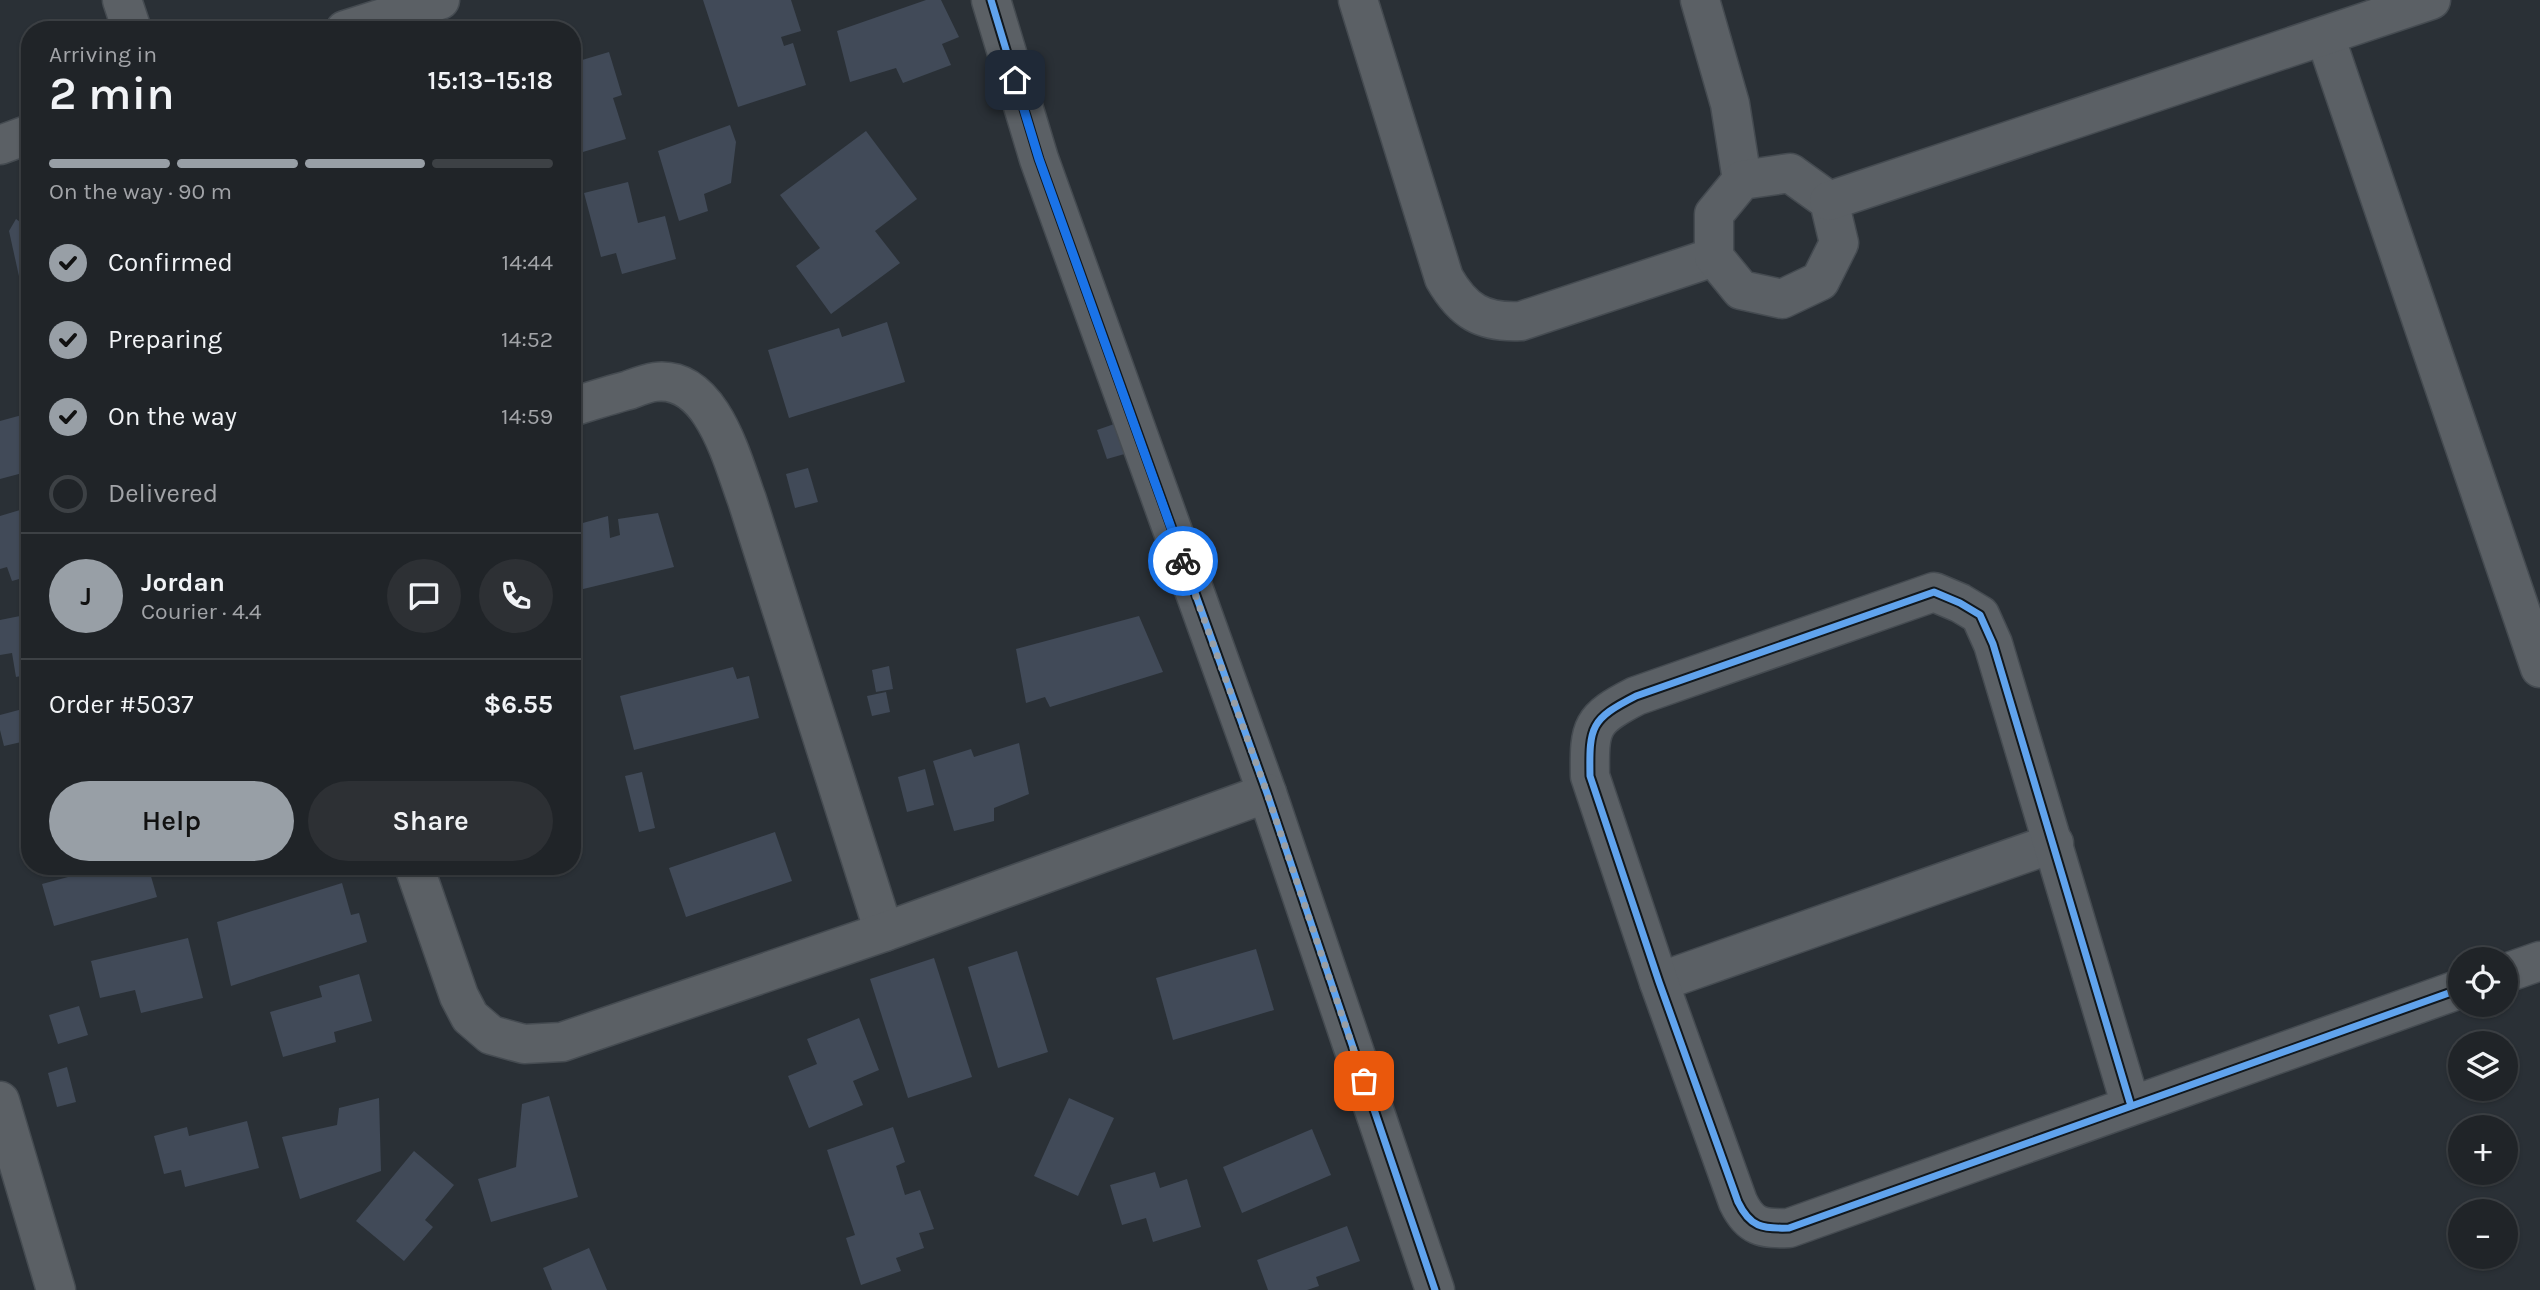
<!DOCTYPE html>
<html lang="en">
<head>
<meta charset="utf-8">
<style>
	body { margin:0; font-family:Karla,sans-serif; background:#2d3034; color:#f1f3f6; height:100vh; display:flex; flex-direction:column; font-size:26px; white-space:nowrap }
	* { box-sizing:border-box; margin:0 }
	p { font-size:23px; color:#a2a4a8 }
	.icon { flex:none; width:38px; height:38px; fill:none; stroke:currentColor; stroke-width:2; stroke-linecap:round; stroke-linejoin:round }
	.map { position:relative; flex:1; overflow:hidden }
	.panel { position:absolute; left:21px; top:21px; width:560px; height:854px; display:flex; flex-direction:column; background:#202428; border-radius:28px; box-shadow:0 2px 5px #0004,0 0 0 2px #3d4145 }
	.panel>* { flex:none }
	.fabs { position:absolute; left:2448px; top:947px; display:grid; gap:14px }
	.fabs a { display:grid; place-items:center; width:70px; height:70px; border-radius:50%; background:#202428; box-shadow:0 2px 5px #0004,0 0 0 2px #3d4145; font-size:35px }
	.pin { position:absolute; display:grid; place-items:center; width:60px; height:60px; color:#fff; margin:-30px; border-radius:14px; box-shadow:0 4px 10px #0006 }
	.courier { position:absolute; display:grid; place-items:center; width:70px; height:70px; margin:-35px; border:5px solid #1a73e8; border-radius:50%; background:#fff; color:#222; box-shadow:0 2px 9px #0007 }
	.summary em { font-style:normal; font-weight:600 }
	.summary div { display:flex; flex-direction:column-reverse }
	.summary { display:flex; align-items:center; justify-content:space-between; height:119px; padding:0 28px }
	h1 { font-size:46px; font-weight:600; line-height:52px }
	.bar { display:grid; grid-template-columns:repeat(4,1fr); gap:10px 7px; align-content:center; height:84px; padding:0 28px }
	.bar i { height:9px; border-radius:5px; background:#3d4145 }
	.bar .on { background:#989fa6 }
	.bar p { grid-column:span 4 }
	.line { display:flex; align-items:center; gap:18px; padding:0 28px; border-top:2px solid #3d4145 }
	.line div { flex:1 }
	.round { display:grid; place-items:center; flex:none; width:74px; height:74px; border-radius:37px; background:#2d3034 }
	ol { padding:0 28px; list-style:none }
	li { display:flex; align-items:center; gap:21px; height:77px }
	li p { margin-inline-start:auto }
	li .icon { padding:7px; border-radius:50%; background:#989fa6; color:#111; stroke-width:4 }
	li:last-child { color:#a2a4a8 }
	li i { width:38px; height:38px; border:4px solid #3d4145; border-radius:50% }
	.cta { display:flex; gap:14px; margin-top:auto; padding:14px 28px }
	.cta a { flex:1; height:80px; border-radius:42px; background:#989fa6; color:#111; font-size:28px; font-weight:600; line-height:80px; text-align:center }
	.cta a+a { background:#2d3034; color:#f1f3f6 }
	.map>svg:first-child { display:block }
</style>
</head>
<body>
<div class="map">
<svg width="2540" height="1290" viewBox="0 0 2540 1290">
	<rect width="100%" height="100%" fill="#2a3036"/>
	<g fill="#414a58">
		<path d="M703,0H791L801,31L781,37L784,46L793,43L806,85L738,107Z"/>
		<path d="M926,0H941L959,37L942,44L951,65L903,83L896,68L850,82L837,31Z"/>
		<path d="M609,52L622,95L613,98L626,139L573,155L572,63Z"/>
		<path d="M730,125L736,142L731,183L704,194L708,211L679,221L658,151Z"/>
		<path d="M866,131L917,199L875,231L900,263L831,314L796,266L820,248L780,195Z"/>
		<path d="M628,182L638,223L665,216L676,259L622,274L616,253L601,257L584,193Z"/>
		<path d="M16,219L30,229V326L9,231Z"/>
		<path d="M887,322L905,382L789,418L768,350L839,328L842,337Z"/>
		<path d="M22,415L30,442V471L0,479V421Z"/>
		<path d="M1117,423L1128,453L1107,459L1097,430Z"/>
		<path d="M808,468L818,502L795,508L786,474Z"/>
		<path d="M30,507V576L12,581L7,567L0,569V516Z"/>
		<path d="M658,513L674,567L575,591L572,578V548L575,547L572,526L608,516L610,538L620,535L618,519Z"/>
		<path d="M30,614V674L16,677L12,653L0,655V620Z"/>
		<path d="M1139,616L1163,672L1050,707L1045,697L1026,703L1016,649Z"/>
		<path d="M889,666L893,689L876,692L872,670Z"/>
		<path d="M733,667L737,679L749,676L759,718L634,750L620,696Z"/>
		<path d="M886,692L890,712L872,716L867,696Z"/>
		<path d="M30,707V740L4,746L0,730V715Z"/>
		<path d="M1019,743L1029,794L994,808V821L954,831L933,761L971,749L974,757Z"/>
		<path d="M925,769L934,805L907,812L898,777Z"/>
		<path d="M642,772L655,828L639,832L625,776Z"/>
		<path d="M775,832L792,881L686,917L669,868Z"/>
		<path d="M93,866H148L157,897L54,926L42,884L94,870Z"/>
		<path d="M342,883L351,915L359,913L367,942L231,986L217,922Z"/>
		<path d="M188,938L203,998L141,1013L135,990L100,998L91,961Z"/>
		<path d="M1256,949L1274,1010L1173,1040L1156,978Z"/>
		<path d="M1017,951L1048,1052L998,1068L968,967Z"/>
		<path d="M934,958L972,1077L908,1098L870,979Z"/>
		<path d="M359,974L372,1021L334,1032L336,1042L283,1057L270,1012L322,997L319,986Z"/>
		<path d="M79,1006L88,1035L58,1044L49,1015Z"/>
		<path d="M859,1018L879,1070L853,1081L863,1105L809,1128L788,1076L817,1064L807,1039Z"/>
		<path d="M67,1067L76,1102L57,1107L48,1073Z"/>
		<path d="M549,1096L578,1197L491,1222L478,1179L516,1167L522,1104Z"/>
		<path d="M379,1098L381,1171L300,1199L282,1137L337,1125L339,1108Z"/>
		<path d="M1069,1098L1114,1118L1078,1196L1034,1176Z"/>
		<path d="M247,1121L259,1168L185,1187L181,1170L164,1174L154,1136L187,1127L189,1136Z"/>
		<path d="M893,1127L905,1162L896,1166L905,1195L920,1190L934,1229L919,1233L924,1248L896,1258L901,1271L861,1285L846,1238L855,1235L827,1150Z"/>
		<path d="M1312,1129L1331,1175L1242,1213L1223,1167Z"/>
		<path d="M414,1151L454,1185L425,1220L433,1227L404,1261L356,1221Z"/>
		<path d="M1155,1172L1160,1188L1187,1179L1201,1227L1153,1242L1146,1218L1122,1225L1110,1185Z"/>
		<path d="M1347,1226L1360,1261L1316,1277L1319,1286L1307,1290H1268L1257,1260Z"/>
		<path d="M589,1248L607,1290H552L543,1268Z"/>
	</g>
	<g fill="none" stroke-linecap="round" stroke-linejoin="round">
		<g stroke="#454b51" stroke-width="41">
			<g id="minor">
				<path d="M122,0L132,30"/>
				<path d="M991,0L1039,159L1267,793L1435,1290"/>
				<path d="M1358,0L1444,278C1463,311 1482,323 1521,321L1714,257"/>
				<path d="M1700,0L1730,104L1742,180"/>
				<path d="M345,30L440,0"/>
				<path d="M2325,36L2540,668"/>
				<path d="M0,145L30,134"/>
				<path d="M1790,173L1829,201L1839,243L1820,281L1782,299L1741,290L1714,257V214L1742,180Z"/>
				<path d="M1829,201L2431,0"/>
				<path d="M572,407C591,401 610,395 629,390C637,387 647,383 655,382C712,375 732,460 747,500L884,932"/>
				<path d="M414,866L459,996L470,1017L491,1035L524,1044L562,1042L884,932L1267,793"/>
				<path d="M2506,973L2540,961"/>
				<path d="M1659,982L2054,843"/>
				<path d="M0,1101L56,1290"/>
				<path d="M2131,1106L1993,644L1980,615L1960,603L1934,592L1636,696C1591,719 1589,726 1590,776L1659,982L1738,1202C1750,1227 1762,1229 1789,1228L2460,989"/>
			</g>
		</g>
		<use href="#minor" stroke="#5b6065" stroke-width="38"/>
		<g stroke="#12181d" stroke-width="11">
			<g id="cycleway">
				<path d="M991,0L1039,159L1267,793L1435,1290"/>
				<path d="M2131,1106L1993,644L1980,615L1960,603L1934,592L1636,696C1591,719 1589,726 1590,776L1659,982L1738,1202C1750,1227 1762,1229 1789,1228L2460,989"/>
			</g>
		</g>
		<use href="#cycleway" stroke="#60a3ed" stroke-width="7"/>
	</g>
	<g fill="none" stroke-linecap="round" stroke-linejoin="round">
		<path stroke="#989fa6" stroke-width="7" stroke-dasharray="0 12.6" d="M1183,561L1267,793L1364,1081"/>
		<path stroke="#1a73e8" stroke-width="9" d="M1015,80L1039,159L1183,561"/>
	</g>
</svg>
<div class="fabs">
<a><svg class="icon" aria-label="locate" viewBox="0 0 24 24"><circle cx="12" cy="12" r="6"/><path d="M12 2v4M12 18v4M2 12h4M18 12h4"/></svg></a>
<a><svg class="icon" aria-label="layers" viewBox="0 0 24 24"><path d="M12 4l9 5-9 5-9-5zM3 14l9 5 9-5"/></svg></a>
<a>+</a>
<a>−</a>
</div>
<div class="pin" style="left:1364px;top:1081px;background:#ea580c"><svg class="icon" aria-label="bag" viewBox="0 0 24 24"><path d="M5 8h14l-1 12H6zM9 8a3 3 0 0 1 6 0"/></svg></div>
<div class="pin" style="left:1015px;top:80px;background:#1f2937"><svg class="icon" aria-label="home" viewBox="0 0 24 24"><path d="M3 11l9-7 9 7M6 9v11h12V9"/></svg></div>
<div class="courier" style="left:1183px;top:561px"><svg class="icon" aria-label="bike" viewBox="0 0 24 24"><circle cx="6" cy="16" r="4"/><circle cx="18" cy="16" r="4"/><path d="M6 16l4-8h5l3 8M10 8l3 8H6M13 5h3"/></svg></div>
<section class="panel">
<div class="summary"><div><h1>2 min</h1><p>Arriving in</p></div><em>15:13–15:18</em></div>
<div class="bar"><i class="on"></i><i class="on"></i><i class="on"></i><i></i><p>On the way · 90 m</p></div>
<ol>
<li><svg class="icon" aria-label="check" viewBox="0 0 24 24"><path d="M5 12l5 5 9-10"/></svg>Confirmed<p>14:44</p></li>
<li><svg class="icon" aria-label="check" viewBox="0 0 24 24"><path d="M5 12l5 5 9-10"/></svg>Preparing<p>14:52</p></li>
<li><svg class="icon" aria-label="check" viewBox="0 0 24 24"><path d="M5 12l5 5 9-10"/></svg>On the way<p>14:59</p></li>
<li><i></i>Delivered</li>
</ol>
<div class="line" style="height:126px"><b class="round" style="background:#989fa6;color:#111">J</b><div><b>Jordan</b><p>Courier · 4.4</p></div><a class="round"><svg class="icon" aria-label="chat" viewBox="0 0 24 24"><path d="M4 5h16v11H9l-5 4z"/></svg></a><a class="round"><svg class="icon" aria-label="phone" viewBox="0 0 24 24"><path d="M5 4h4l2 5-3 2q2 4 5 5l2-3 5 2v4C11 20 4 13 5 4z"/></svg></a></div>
<div class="line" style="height:91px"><div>Order #5037</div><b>$6.55</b></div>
<div class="cta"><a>Help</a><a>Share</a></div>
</section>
</div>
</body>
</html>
